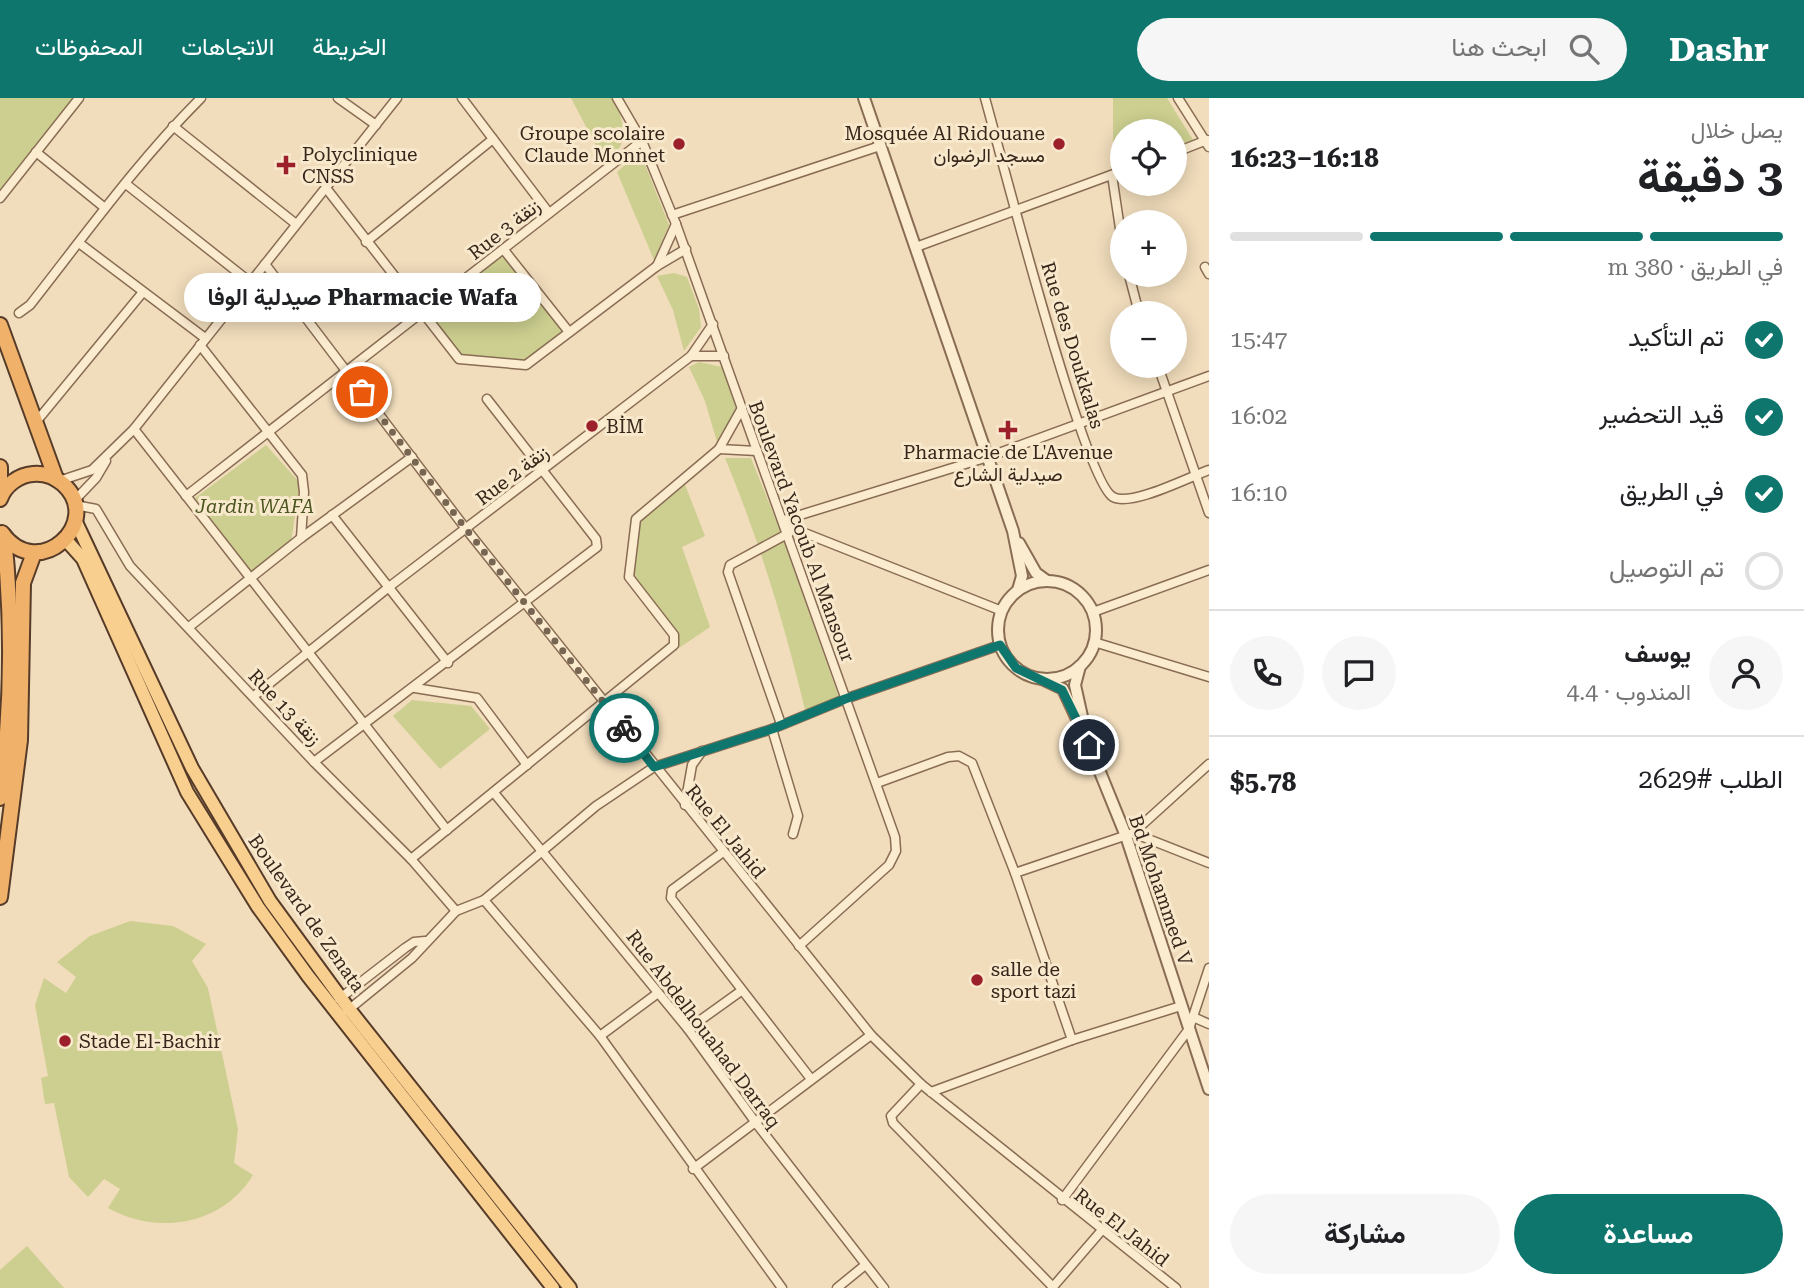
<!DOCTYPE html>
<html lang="ar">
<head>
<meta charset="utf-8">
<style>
	body { margin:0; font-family:"Roboto Serif",Vazirmatn,serif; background:#f6f6f6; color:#202124; direction:rtl; height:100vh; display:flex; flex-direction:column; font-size:26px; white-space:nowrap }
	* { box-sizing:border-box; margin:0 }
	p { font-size:23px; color:#757577 }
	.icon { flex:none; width:38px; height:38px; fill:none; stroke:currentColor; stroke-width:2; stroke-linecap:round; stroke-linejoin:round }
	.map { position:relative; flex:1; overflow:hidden; direction:ltr }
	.drawer { display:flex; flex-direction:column; background:#fff; width:595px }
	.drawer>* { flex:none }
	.tools { position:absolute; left:1110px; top:21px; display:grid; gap:14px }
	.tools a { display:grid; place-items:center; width:77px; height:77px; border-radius:50%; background:#fff; box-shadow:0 4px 18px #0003; font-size:35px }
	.pin { position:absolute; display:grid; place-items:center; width:60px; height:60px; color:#fff; margin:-30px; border:4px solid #fff; border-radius:50%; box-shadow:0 2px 7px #0007 }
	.courier { position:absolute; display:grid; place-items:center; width:70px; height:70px; margin:-35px; border:5px solid #0f766e; border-radius:50%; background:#fff; color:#222; box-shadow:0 2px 9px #0007 }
	.bubble { position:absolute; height:49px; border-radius:24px; background:#fff; box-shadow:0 4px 18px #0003; font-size:23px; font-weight:700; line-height:49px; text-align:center; direction:rtl }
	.summary em { font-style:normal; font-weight:700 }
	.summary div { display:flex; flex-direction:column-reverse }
	.summary { display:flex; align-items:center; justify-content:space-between; height:119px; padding:0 21px }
	h1 { font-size:46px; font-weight:700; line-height:52px }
	.bar { display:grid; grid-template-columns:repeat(4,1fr); gap:10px 7px; align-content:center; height:84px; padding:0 21px }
	.bar i { height:9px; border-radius:5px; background:#e0e0e0 }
	.bar .on { background:#0f766e }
	.bar p { grid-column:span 4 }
	.line { display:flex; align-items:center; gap:18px; padding:0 21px; border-top:2px solid #e0e0e0 }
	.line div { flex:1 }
	.round { display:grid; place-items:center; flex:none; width:74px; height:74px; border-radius:37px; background:#f6f6f6 }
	ol { padding:0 21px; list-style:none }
	li { display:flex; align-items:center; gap:21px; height:77px }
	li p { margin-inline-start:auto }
	li .icon { padding:7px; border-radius:50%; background:#0f766e; color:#fff; stroke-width:4 }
	li:last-child { color:#757577 }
	li i { width:38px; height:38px; border:4px solid #e0e0e0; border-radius:50% }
	.cta { display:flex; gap:14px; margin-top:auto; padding:14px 21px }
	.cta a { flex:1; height:80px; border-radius:42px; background:#0f766e; color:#fff; font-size:28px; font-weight:700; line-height:80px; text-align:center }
	.cta a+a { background:#f6f6f6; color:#202124 }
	header { display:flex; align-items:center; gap:42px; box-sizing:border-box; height:98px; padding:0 35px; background:#0f766e; color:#fff }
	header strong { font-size:33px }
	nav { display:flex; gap:38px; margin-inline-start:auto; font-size:24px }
	.search { width:490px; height:63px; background:#f6f6f6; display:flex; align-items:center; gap:18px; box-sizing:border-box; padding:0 24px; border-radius:38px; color:#757577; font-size:26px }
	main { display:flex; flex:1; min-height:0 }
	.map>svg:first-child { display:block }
</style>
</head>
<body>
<header>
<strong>Dashr</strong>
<div class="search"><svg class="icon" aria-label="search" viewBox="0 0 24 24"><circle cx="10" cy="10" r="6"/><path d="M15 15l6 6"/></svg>ابحث هنا</div>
<nav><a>الخريطة</a><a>الاتجاهات</a><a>المحفوظات</a></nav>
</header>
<main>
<section class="drawer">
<div class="summary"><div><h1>3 دقيقة</h1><p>يصل خلال</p></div><em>16:18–16:23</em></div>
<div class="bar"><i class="on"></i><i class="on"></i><i class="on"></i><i></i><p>في الطريق · 380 m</p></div>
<ol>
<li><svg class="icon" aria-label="check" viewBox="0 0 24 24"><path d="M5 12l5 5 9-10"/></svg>تم التأكيد<p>15:47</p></li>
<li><svg class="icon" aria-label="check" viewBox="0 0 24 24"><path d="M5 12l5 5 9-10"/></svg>قيد التحضير<p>16:02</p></li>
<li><svg class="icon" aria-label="check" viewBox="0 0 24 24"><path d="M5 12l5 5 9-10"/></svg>في الطريق<p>16:10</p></li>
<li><i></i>تم التوصيل</li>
</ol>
<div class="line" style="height:126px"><a class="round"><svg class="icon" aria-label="person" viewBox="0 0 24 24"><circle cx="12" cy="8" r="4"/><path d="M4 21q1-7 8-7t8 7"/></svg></a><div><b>يوسف</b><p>المندوب · 4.4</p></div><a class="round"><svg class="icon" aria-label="chat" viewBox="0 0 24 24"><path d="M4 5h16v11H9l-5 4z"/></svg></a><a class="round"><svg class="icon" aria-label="phone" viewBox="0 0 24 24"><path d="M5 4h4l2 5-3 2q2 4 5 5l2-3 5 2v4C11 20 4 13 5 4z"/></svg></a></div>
<div class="line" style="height:91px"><div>الطلب #2629</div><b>$5.78</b></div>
<div class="cta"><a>مساعدة</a><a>مشاركة</a></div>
</section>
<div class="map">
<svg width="1209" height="1190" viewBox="0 0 1209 1190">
	<rect width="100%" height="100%" fill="#f1ddbc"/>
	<g fill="#cccf8f">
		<path d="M0,0H77L0,96Z"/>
		<path d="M571,0H614C624,26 632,46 605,65Z"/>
		<path d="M1113,0H1167L1193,42L1174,49V33H1122V69L1113,73Z"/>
		<path d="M640,54L669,127L654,162L617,74Z"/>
		<path d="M504,152L569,234L517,269L457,266L422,213Z"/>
		<path d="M674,175L687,179L699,211L701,229L684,253L673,212L657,178Z"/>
		<path d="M699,264L722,269L736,310L717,344L705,303L689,269Z"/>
		<path d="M266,347L300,385L291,444L252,475L195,400Z"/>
		<path d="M725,360H751L781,435L839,600L806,616C785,528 760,444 725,360Z"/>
		<path d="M684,384L705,438L682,449L710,529L679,550L631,485L636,413Z"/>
		<path d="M412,602L471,608L490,631L440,671L393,618Z"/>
		<path d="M130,823L173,828L206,846L192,863L208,890L238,1031L234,1065L253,1077C223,1127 158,1138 108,1110L120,1091L104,1081L88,1099L69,1079L54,1005L45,1006L41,980L48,978L35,907L44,880L66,895L76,879L57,864L90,838Z"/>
		<path d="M27,1148L64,1190H0V1172Z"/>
	</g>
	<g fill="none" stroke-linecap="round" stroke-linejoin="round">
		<g stroke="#896c54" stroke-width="11">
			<g id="minor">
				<path d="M338,0L376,27"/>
				<path d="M462,0L549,115"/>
				<path d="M617,0L642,43L676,126L895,739L896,753L889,767L799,848"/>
				<path d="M985,0C1000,53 1084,384 1113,399C1131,409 1189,379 1209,372"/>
				<path d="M1178,0L1209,49"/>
				<path d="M173,28L296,126"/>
				<path d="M36,54L105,110"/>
				<path d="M1174,55L1207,42"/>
				<path d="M1112,77L1122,144"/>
				<path d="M126,86L250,184"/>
				<path d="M326,90L459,261L526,267L657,168L686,151"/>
				<path d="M0,100L79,0"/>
				<path d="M672,117L880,48"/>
				<path d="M366,144L493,41"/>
				<path d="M79,145L205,240"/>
				<path d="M916,149L1122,73"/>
				<path d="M504,152L569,234"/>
				<path d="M265,166L466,431L871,937L921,986L1176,1190"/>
				<path d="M657,168L676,126"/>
				<path d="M1205,169L1209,176"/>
				<path d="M1129,177L1139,215"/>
				<path d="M19,215L30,207C85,137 138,63 201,0"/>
				<path d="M200,247L302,377L304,394L301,440"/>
				<path d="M691,258H724"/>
				<path d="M1158,268L1209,415"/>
				<path d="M742,310L719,351L757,353"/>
				<path d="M36,324L143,194"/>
				<path d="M134,331L447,732"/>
				<path d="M59,383L92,372L134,331L397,0"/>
				<path d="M186,398L642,43"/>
				<path d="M74,403L96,380L106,363"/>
				<path d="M75,407L96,411L130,468L314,664L411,761L456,813L484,802L596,708L654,669L772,631L845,601L1000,547"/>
				<path d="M332,417L448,565"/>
				<path d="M784,422L988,359L1209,278"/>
				<path d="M787,428L1002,513"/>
				<path d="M1093,514L1209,472"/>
				<path d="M189,529L301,440L412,359"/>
				<path d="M1094,544L1209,579"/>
				<path d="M415,590L477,600L527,667"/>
				<path d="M254,598L389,489L691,258L713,226"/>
				<path d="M781,626L728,474L730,467L789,435"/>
				<path d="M772,631L798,718L793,736"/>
				<path d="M314,664L597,449L596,441L487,301"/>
				<path d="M877,685L948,659L959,658L972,665L1015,775L1072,942"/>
				<path d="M495,696L688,931L756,1025L884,1190"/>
				<path d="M685,707L692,667L702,653"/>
				<path d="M1133,735L1209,666"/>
				<path d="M723,754L672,792L671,800L811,981"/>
				<path d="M411,761L674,547V537L629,479L636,421L719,351"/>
				<path d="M1015,775L1133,735L1209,765"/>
				<path d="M484,802L600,938L782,1190"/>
				<path d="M339,901L405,850L414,844L425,843"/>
				<path d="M347,913L412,860L456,813"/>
				<path d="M1193,919L1209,926"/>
				<path d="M688,931L741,893"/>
				<path d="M600,938L658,895"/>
				<path d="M921,986L891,1018L893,1025L1053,1189"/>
				<path d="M931,994L1072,942L1181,908"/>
				<path d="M693,1071L871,937"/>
				<path d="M1062,1102L1189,931L1209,870"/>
				<path d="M837,1190L864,1168"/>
				<path d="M1052,1190L1102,1132"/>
			</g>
		</g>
		<g stroke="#896c54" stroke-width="14">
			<g id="tertiary">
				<path d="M864,0L1013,433L1022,478L1018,492"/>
				<path d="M1019,445L1036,475L1047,483"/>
				<circle cx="1047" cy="532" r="49"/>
				<path d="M1080,568L1075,587L1083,623"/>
				<path d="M1042,581L1063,591L1089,647L1126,738L1209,991"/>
			</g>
		</g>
		<g stroke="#563b29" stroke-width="16">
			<g id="primary">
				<path d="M75,422L192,670L270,803L349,911L570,1190"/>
				<path d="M66,442L83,461L187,694L258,809L308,878L553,1190"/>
			</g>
		</g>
		<g stroke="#563b29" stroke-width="18">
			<g id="trunk">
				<path d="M0,227L56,381"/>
				<path d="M0,369V380"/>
				<path d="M0,401C5,387 19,377 33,376C44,375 55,379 63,386C105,424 38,486 2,435"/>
				<path d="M0,700C12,614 13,525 4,439"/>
				<path d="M0,799L20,642L23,485L34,455"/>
			</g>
		</g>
		<use href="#minor" stroke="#fbebcf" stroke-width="8"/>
		<use href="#tertiary" stroke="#fbebcf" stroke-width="10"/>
		<use href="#primary" stroke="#f8cf8f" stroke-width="12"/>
		<use href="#trunk" stroke="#f0b26a" stroke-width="14"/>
	</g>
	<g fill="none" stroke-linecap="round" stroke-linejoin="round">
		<path stroke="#786653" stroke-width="7" stroke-dasharray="0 12.6" d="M362,294L466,431L624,630"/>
		<path stroke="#0f766e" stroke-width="9" d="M624,630L654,669L772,631L845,601L1000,547L1016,570L1062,592L1089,647"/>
	</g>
	<g fill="#9c202b" stroke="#f8e8cc" stroke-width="2.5">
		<circle cx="679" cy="46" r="7"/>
		<circle cx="1059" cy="46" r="7"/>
		<path d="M282.5 56.5h7v7h7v7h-7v7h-7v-7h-7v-7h7z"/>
		<circle cx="592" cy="328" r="7"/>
		<path d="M1004.5 321.5h7v7h7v7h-7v7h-7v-7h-7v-7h7z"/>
		<circle cx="977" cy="882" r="7"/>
		<circle cx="65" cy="943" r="7"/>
	</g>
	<g text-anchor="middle" stroke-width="6" stroke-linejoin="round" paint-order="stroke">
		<g font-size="19" fill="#37261a" stroke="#f8e8cc" text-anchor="start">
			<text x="665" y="42" text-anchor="end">Groupe scolaire<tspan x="665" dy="22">Claude Monnet</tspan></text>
			<text x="1045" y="42" text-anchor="end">Mosquée Al Ridouane<tspan x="1045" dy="22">مسجد الرضوان</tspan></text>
			<text x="302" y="63">Polyclinique<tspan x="302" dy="22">CNSS</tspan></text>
			<text x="606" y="335">BİM</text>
			<text x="1008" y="361" text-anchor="middle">Pharmacie de L'Avenue<tspan x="1008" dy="22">صيدلية الشارع</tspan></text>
			<text x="991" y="878">salle de<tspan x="991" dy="22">sport tazi</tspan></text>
			<text x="79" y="950">Stade El-Bachir</text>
		</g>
		<g font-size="19" fill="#37261a" stroke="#f8e8cc">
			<text transform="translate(504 131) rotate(-38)" y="7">Rue 3 زنقة</text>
			<text transform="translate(1073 247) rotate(73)" y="7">Rue des Doukkalas</text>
			<text transform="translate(512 377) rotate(-37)" y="7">Rue 2 زنقة</text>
			<text transform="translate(802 433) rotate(70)" y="7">Boulevard Yacoub Al Mansour</text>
			<text transform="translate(285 609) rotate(47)" y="7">Rue 13 زنقة</text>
			<text transform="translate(726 733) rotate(51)" y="7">Rue El Jahid</text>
			<text transform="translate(1161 792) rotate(71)" y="7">Bd Mohammed V</text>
			<text transform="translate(307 815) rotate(55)" y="7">Boulevard de Zenata</text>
			<text transform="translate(704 931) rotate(53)" y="7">Rue Abdelhouahad Darraq</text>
			<text transform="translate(1122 1129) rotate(38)" y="7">Rue El Jahid</text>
		</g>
		<g font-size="19" font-style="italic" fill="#4b551f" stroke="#f8e8cc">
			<text x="255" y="415">Jardin WAFA</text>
		</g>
	</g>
</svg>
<div class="tools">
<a><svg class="icon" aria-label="locate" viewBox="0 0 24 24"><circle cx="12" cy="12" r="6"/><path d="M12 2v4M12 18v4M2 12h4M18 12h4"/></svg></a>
<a>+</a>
<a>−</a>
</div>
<div class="pin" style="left:362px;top:294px;background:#ea580c"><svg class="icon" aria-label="bag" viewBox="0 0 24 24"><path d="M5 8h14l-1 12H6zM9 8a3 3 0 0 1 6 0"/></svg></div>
<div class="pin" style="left:1089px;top:647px;background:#1f2937"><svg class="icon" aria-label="home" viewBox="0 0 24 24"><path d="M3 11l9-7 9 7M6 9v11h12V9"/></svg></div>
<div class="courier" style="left:624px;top:630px"><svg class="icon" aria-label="bike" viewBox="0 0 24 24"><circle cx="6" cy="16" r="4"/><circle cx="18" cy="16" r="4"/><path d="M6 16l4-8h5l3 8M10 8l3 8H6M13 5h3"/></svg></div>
<div class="bubble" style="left:184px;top:175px;width:357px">Pharmacie Wafa صيدلية الوفا</div>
</div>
</main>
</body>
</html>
